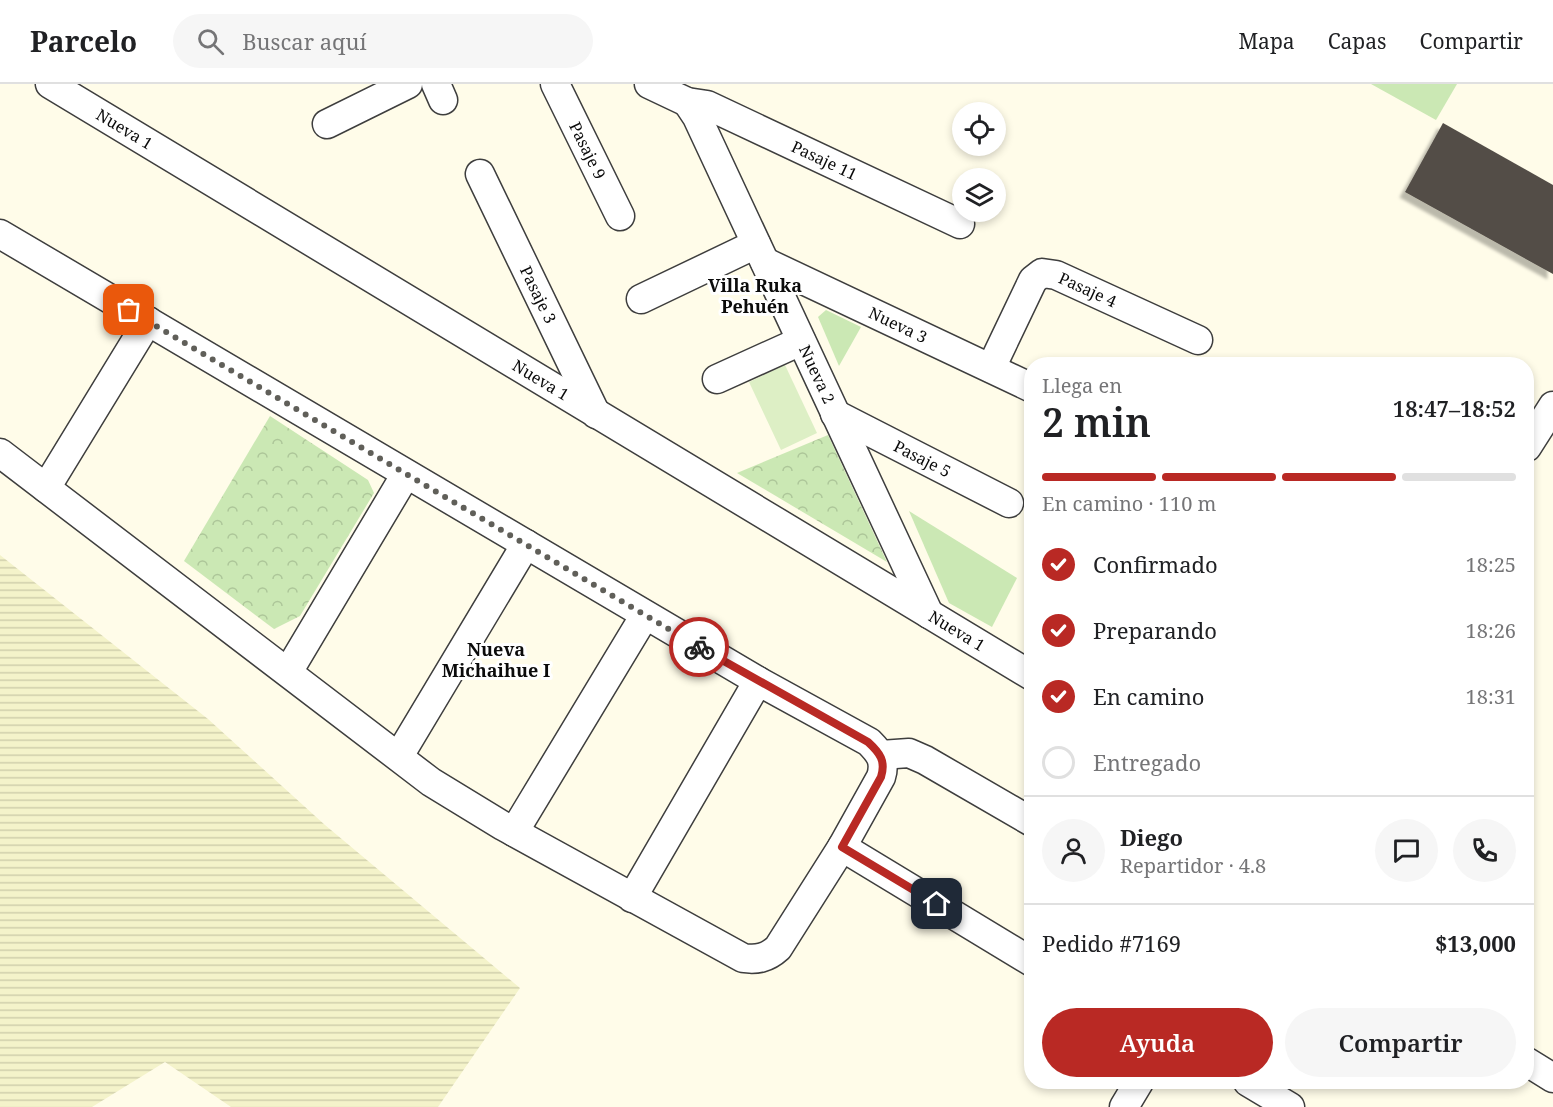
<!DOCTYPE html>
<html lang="es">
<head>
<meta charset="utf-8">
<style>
	body { margin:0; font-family:"Noto Serif",serif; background:#f6f6f6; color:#202124; height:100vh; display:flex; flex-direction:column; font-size:22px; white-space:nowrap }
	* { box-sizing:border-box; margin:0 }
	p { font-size:20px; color:#757577 }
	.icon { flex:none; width:33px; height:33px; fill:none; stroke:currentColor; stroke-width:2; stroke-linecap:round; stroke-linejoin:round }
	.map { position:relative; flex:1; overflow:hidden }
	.side { position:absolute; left:1024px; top:273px; width:510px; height:732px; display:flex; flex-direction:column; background:#fff; border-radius:24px; box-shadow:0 3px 9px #0003 }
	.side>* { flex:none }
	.buttons { position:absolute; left:952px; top:18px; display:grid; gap:12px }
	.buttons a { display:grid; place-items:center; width:54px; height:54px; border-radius:50%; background:#fff; box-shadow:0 3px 9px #0003; font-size:30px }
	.pin { position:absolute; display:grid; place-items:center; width:51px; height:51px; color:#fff; margin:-26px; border-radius:12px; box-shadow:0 3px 9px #0006 }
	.courier { position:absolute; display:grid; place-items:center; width:60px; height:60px; margin:-30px; border:4px solid #b92924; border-radius:50%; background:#fff; color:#222; box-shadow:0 2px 8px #0007 }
	.overview em { font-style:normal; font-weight:600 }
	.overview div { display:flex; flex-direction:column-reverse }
	.overview { display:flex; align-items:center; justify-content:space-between; height:102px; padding:0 18px }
	h1 { font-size:39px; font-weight:600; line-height:45px }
	.bar { display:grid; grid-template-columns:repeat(4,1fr); gap:9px 6px; align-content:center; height:72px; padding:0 18px }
	.bar i { height:8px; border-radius:4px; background:#e0e0e0 }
	.bar .selected { background:#b92924 }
	.bar p { grid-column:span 4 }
	.line { display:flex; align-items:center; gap:15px; padding:0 18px; border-top:2px solid #e0e0e0 }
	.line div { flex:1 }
	.round { display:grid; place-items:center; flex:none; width:63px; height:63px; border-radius:32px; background:#f6f6f6 }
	ol { padding:0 18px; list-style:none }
	li { display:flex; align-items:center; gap:18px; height:66px }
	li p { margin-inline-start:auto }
	li .icon { padding:6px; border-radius:50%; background:#b92924; color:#fff; stroke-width:4 }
	li:last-child { color:#757577 }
	li i { width:33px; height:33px; border:3px solid #e0e0e0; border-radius:50% }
	.primary-button { display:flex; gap:12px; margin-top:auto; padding:12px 18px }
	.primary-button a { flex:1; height:69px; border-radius:36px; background:#b92924; color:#fff; font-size:24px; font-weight:600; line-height:69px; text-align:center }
	.primary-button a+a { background:#f6f6f6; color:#202124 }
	header { display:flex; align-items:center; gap:36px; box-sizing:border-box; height:84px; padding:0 30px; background:#fff; border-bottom:2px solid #e0e0e0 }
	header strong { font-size:28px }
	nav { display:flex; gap:33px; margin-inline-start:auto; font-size:21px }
	.search { width:420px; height:54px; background:#f6f6f6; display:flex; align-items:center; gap:15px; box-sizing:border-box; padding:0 21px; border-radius:33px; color:#757577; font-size:22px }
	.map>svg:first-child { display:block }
</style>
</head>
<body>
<header>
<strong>Parcelo</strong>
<div class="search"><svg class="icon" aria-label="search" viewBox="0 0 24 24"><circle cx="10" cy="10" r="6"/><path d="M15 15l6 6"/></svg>Buscar aquí</div>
<nav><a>Mapa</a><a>Capas</a><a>Compartir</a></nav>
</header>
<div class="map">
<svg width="1553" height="1023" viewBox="0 0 1553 1023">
	<defs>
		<pattern id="farmland-rules" width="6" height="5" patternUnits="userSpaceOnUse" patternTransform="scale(1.5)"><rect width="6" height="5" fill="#f4f3ca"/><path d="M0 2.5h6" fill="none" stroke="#d0cfac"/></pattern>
		<pattern id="park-crowns" width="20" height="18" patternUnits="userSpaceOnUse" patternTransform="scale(1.5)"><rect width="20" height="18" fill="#cbe8b4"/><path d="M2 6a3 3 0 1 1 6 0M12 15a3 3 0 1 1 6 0" fill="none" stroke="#adc699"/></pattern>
		<filter id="shadow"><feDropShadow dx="-5.5" dy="5.5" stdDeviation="1.5" flood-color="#0004"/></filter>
	</defs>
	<rect width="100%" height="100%" fill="#fffce9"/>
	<path fill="url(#farmland-rules)" d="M0,471L208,635L325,741L520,904L438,1023H231L165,978L92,1023H0Z"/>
	<g fill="#cbe8b4">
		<path d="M1371,0H1457L1436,36Z"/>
		<path d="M826,226L861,243L839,282L818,233Z"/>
		<path d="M909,427L1017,494L992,543L949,519Z"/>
	</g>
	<g fill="url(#park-crowns)">
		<path d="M270,332L368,396L374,409L300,532L274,545L184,477Z"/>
		<path d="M828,351L887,478L737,389Z"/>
	</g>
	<path fill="#ddefc5" d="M785,281L817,349L781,366L749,298Z"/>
	<path fill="#534d47" filter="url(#shadow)" d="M1443,39L1553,101V190L1405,108Z"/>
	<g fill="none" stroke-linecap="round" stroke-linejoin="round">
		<g stroke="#3e3e3e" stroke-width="31">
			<g id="minor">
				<path id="s1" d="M50,0L1032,592"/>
				<path d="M436,0L443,16"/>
				<path id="s2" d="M555,0L620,132"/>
				<path id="s3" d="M649,0L687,18L707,21L960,140"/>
				<path id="s4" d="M687,18L697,33L929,530"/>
				<path d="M327,40L408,0"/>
				<path id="s5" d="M480,90L596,330"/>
				<path d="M0,150L758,597L869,658C880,669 886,677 881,693L842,763L778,864C767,874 757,876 743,874L503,742L431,698L0,369"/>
				<path id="s6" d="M765,178L1032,304"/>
				<path d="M641,215L756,160"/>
				<path id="s7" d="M991,284L1033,196L1042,189L1056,191L1198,256"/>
				<path d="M717,295L801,257"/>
				<path id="s8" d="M835,330L1009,419"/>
				<path d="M1527,363L1553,322"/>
				<path d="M46,404L148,237"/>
				<path d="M288,588L406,390"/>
				<path d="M881,671L909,669L925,676L1032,738"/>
				<path d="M399,672L526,460"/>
				<path d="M514,748L645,531"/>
				<path d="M842,763L1032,878"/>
				<path d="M632,814L758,597"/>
				<path d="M1527,978L1553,994"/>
				<path d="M1248,998L1290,1023"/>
				<path d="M1124,1023L1139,998"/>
			</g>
		</g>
		<use href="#minor" stroke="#fff" stroke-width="28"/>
	</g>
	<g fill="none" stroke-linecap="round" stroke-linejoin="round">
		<path stroke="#605f59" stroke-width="6" stroke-dasharray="0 10.8" d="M129,226L699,563"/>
		<path stroke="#b92924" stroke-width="8" d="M699,563L868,658C880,669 886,677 881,693L842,763L937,820"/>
	</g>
	<g text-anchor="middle" stroke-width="6" stroke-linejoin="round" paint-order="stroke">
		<g font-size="16" fill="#0b0b0b" stroke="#fff">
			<text dy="6" stroke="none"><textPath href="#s1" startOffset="87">Nueva 1</textPath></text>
			<text dy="6" stroke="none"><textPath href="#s2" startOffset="74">Pasaje 9</textPath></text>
			<text dy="6" stroke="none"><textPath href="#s3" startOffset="192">Pasaje 11</textPath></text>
			<text dy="6" stroke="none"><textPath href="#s7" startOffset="158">Pasaje 4</textPath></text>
			<text dy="6" stroke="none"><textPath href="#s5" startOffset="134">Pasaje 3</textPath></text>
			<text dy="6" stroke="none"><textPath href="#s6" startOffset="147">Nueva 3</textPath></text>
			<text dy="6" stroke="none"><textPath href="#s4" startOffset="302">Nueva 2</textPath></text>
			<text dy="6" stroke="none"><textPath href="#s1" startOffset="573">Nueva 1</textPath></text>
			<text dy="6" stroke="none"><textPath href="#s8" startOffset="98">Pasaje 5</textPath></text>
			<text dy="6" stroke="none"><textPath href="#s1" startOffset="1059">Nueva 1</textPath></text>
		</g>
		<g font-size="18" font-weight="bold" fill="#0b0b0b" stroke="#fff">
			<text x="755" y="208">Villa Ruka<tspan x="755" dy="21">Pehuén</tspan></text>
			<text x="496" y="572">Nueva<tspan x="496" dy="21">Michaihue I</tspan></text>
		</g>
	</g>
</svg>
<div class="buttons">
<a><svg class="icon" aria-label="locate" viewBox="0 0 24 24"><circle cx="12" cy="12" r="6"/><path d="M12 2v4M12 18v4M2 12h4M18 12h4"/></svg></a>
<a><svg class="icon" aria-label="layers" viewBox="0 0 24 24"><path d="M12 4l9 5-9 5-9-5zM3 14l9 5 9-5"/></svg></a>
</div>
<div class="pin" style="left:129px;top:226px;background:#ea580c"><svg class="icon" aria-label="bag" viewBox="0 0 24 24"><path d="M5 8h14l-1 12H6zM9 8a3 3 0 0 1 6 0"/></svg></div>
<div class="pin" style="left:937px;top:820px;background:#1f2937"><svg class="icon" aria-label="home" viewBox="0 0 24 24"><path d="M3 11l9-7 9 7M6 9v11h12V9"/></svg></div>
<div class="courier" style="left:699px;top:563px"><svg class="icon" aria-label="bike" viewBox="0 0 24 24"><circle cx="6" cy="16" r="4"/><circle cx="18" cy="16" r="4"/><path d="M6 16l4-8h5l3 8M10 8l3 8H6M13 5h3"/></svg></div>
<section class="side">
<div class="overview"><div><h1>2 min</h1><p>Llega en</p></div><em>18:47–18:52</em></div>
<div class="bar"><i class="selected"></i><i class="selected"></i><i class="selected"></i><i></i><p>En camino · 110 m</p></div>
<ol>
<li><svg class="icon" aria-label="check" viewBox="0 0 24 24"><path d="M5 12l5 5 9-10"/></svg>Confirmado<p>18:25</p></li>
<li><svg class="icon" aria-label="check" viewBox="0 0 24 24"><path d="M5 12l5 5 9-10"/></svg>Preparando<p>18:26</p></li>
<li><svg class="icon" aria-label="check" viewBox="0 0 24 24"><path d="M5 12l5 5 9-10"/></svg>En camino<p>18:31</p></li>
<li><i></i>Entregado</li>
</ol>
<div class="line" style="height:108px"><a class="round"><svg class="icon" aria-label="person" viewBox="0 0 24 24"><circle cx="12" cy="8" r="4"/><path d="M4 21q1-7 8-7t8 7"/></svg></a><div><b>Diego</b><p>Repartidor · 4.8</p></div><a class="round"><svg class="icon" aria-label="chat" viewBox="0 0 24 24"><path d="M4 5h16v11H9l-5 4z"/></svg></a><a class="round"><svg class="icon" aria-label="phone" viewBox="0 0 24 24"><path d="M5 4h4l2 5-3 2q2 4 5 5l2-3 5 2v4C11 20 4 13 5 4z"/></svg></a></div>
<div class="line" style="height:78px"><div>Pedido #7169</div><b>$13,000</b></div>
<div class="primary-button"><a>Ayuda</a><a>Compartir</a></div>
</section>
</div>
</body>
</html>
